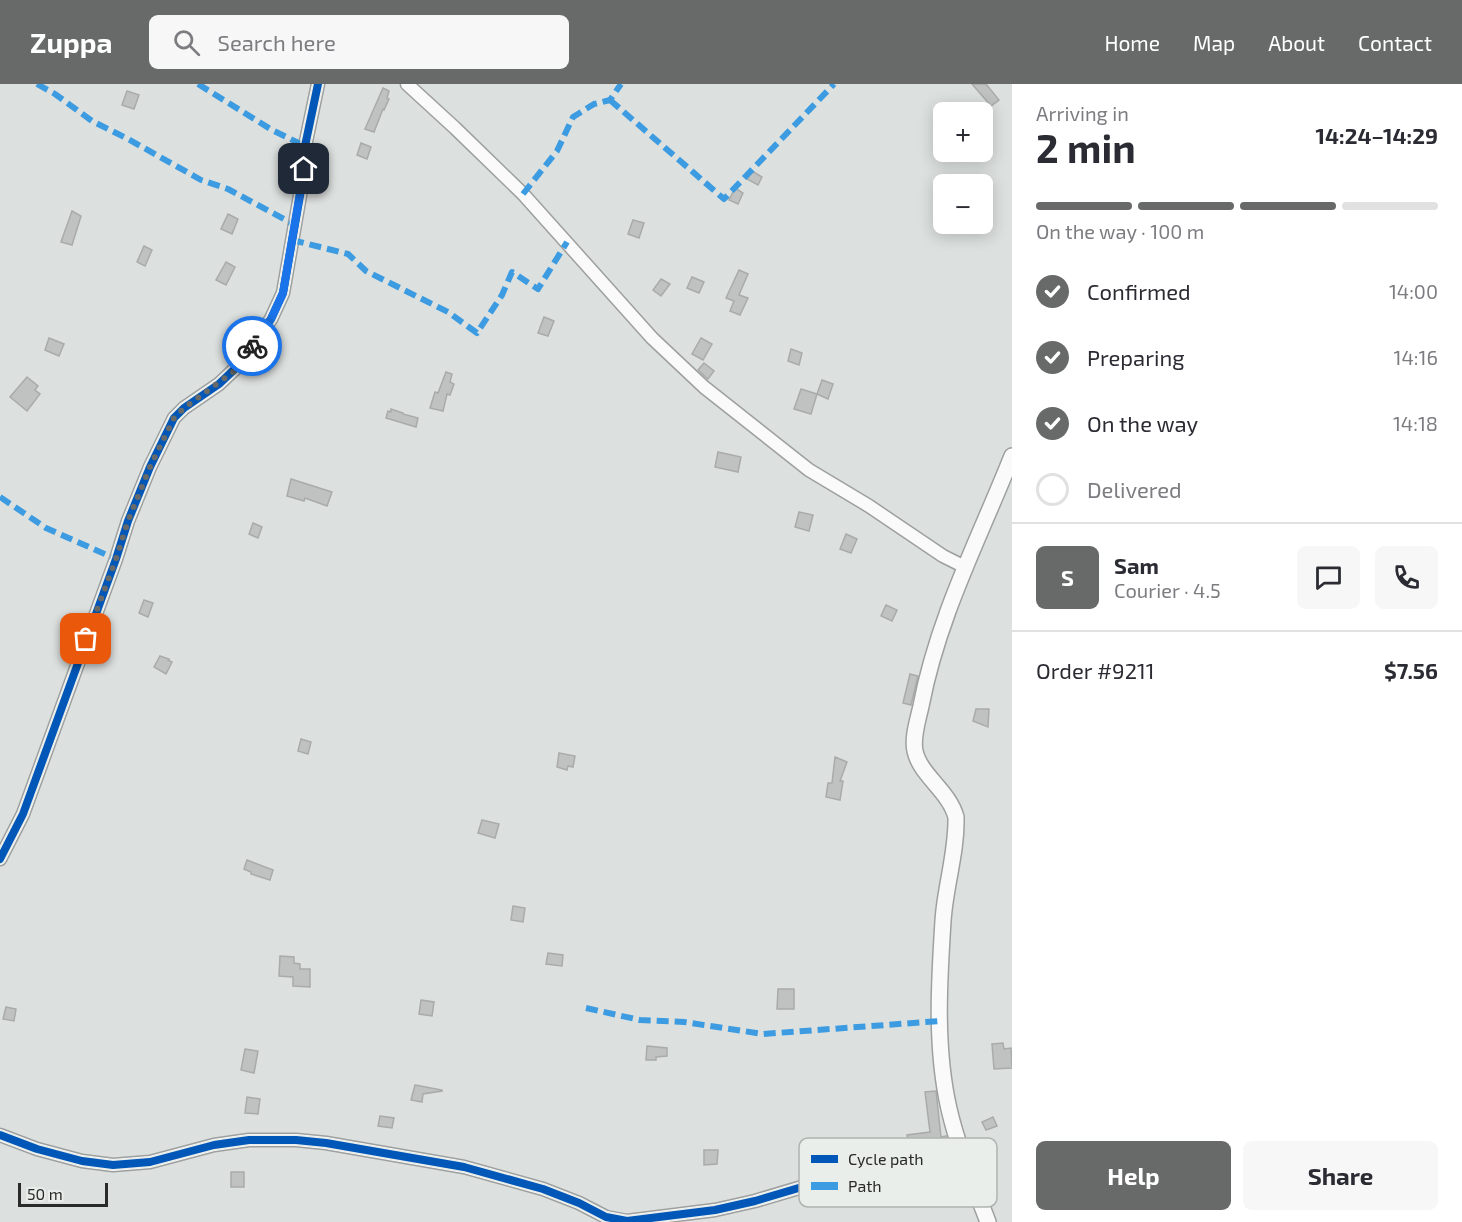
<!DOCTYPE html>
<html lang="en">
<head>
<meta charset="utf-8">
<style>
	body { margin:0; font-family:"Exo 2",sans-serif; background:#f7f7f7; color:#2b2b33; height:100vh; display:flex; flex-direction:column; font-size:22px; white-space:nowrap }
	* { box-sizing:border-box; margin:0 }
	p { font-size:20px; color:#7c7c81 }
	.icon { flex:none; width:33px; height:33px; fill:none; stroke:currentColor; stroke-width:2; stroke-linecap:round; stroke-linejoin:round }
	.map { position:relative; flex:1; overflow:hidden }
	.side { display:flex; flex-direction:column; background:#fff; width:450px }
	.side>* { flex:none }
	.tools { position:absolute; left:933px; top:18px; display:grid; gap:12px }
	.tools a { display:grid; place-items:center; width:60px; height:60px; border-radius:9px; background:#fff; box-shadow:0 3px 15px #0003; font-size:30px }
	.scale { position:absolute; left:18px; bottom:15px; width:90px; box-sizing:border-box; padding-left:6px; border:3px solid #292b2a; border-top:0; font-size:16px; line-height:21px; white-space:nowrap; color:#292b2a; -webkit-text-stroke:4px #e9eeeb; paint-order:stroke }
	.pin { position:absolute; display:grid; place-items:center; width:51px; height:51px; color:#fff; margin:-26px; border-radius:12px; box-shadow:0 3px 9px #0006 }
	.courier { position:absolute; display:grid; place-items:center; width:60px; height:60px; margin:-30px; border:4px solid #1a73e8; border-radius:50%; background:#fff; color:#222; box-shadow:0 2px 8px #0007 }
	.headline em { font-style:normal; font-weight:700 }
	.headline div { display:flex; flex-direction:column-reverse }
	.headline { display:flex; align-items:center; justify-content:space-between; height:102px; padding:0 24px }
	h1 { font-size:39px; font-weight:700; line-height:45px }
	.bar { display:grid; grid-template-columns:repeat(4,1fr); gap:9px 6px; align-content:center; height:72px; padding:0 24px }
	.bar i { height:8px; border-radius:4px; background:#e1e1e2 }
	.bar .selected { background:#686a69 }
	.bar p { grid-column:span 4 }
	.line { display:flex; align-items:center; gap:15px; padding:0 24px; border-top:2px solid #e1e1e2 }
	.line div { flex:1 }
	.round { display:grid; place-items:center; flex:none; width:63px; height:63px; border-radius:9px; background:#f7f7f7 }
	ol { padding:0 24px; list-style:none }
	li { display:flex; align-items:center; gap:18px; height:66px }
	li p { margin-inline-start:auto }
	li .icon { padding:6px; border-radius:50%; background:#686a69; color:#fff; stroke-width:4 }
	li:last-child { color:#7c7c81 }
	li i { width:33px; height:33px; border:3px solid #e1e1e2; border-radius:50% }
	.button { display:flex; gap:12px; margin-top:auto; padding:12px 24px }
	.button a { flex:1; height:69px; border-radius:9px; background:#686a69; color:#fff; font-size:24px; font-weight:700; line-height:69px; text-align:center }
	.button a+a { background:#f7f7f7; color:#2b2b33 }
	header { display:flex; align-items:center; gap:36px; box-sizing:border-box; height:84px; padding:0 30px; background:#686a69; color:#fff }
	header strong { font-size:28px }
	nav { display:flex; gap:33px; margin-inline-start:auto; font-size:21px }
	.search { width:420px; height:54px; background:#f7f7f7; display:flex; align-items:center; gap:15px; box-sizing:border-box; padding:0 21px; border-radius:9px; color:#7c7c81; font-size:22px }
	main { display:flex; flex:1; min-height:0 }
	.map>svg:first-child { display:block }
</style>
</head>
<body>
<header>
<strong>Zuppa</strong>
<div class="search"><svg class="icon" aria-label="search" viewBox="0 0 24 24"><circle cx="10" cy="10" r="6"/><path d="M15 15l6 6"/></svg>Search here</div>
<nav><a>Home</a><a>Map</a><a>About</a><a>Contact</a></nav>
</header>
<main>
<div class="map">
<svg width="1012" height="1138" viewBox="0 0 1012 1138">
	<rect width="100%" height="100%" fill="#dce0de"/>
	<g fill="#c0c2c1" stroke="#a9abaa" stroke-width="1.5">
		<path d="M972,0H986L999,16L991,22Z"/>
		<path d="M383,4L389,7L387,14L389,15L384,26L383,25L374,48L365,45Z"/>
		<path d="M127,7L139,11L134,25L122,21Z"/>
		<path d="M361,59L371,63L367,75L357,71Z"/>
		<path d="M752,87L762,93L758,101L747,95Z"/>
		<path d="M735,104L743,109L738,120L729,116Z"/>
		<path d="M72,127L81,132L72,161L61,158Z"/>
		<path d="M228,130L238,135L232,150L221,145Z"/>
		<path d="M633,136L644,139L639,154L628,150Z"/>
		<path d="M144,162L152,166L145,182L137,178Z"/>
		<path d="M226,178L235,183L226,201L216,196Z"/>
		<path d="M739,186L748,190L739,211L748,214L740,231L730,227L734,217L726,214Z"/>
		<path d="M692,193L704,198L699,209L687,204Z"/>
		<path d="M661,195L670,200L661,212L653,206Z"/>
		<path d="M544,233L554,237L548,252L538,249Z"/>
		<path d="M49,254L64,260L59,272L45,266Z"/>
		<path d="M701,254L712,260L703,276L692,270Z"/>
		<path d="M791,265L802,269L799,281L788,277Z"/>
		<path d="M704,279L714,287L708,295L698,286Z"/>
		<path d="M446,288L452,290L450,298L454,300L450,311L447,310L443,327L430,324L435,308L438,309Z"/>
		<path d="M27,293L38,302L35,306L40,310L27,327L10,313Z"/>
		<path d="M822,296L833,300L828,315L817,310Z"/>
		<path d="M801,305L817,310L811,330L794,325Z"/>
		<path d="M391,325L403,329V330L418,334L416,343L386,334L388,327L391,328Z"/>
		<path d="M718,368L741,373L738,388L715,383Z"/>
		<path d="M291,395L332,408L327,422L305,414L304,417L287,412Z"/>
		<path d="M799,428L813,431L809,447L795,443Z"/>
		<path d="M253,439L262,443L258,454L249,450Z"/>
		<path d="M846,450L857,455L851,469L840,465Z"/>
		<path d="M144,516L153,519L148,533L139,529Z"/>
		<path d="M886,521L897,526L892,537L881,532Z"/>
		<path d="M160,572L169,575L168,576L172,578L166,590L154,583Z"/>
		<path d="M910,590L918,592L911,621L903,619Z"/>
		<path d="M976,625H989L988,643L973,637Z"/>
		<path d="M301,655L311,658L308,670L298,667Z"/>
		<path d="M559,669L575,672L573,683L568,682L567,686L557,683Z"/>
		<path d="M835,673L847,678L840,697H843L840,716L826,713L828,699H832Z"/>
		<path d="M482,736L499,740L495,754L478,749Z"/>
		<path d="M247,776L273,786L270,796L251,790V788L244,785Z"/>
		<path d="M513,822L525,824L523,838L511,836Z"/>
		<path d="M548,869L563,871L562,882L546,880Z"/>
		<path d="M280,872L294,873V879L300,880V885H310V903L293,902V893L279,892Z"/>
		<path d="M778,905H794V925H777Z"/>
		<path d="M421,916L434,918L432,932L419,930Z"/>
		<path d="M6,923L16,925L14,937L3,935Z"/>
		<path d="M1003,959L1004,965L1011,964L1012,984L994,985L992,960Z"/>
		<path d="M647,962L667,964V972L656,973V976H646Z"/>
		<path d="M245,965L258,967L254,989L241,986Z"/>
		<path d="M415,1001L442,1006V1007L423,1010L422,1018L411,1016Z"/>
		<path d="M936,1007L941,1053L946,1052L947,1063L930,1066V1063L909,1066L907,1051L930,1048L925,1008Z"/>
		<path d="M247,1013L260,1015L258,1030L245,1029Z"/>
		<path d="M380,1032L394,1034L392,1044L378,1042Z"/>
		<path d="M993,1033L997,1042L986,1046L982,1038Z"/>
		<path d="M704,1066H718L717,1080L704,1081Z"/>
		<rect x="231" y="1088" width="13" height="15"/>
	</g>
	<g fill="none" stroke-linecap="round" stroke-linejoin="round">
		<g stroke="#9da09e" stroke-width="15">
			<g id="minor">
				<path d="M407,0L455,44L523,110L652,254L704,303L809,386L869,422L943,472L965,483"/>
				<path d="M0,775L23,730L116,475L128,437L150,383L174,334L184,324L219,300L238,282L271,235L283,209L302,100L305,62L318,0"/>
				<path d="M0,1051L37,1065L82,1077L113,1081L150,1078L214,1061L249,1056H296L326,1059L464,1083L543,1105L579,1119L606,1133L627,1137L715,1126L755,1117L829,1095L962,1068"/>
			</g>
		</g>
		<g stroke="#9da09e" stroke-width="18">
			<path id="tertiary" d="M988,1138C974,1101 958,1064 949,1025C935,964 939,899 943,837C945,803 957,768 956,733C949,707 920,691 915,667C912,653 918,636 921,622C938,533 979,455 1012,372"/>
		</g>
		<use href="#minor" stroke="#fafafa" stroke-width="12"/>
		<use href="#tertiary" stroke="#fafafa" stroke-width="15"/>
		<g stroke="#3d9ce1" stroke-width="6" stroke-dasharray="12 6" stroke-linecap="butt">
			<path d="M37,0L55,10L92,37L128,55L201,96L228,105L295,141"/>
			<path d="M198,0L272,46L305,62"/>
			<path d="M610,16L724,115L834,0"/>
			<path d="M523,110L557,67L573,33L594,20L610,16L621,0"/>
			<path d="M292,156L348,170L366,187L448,228L477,249L502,211L512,188L538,205L567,158"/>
			<path d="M0,413L46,444L116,475"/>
			<path d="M586,924L640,936L684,938L763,950L940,937"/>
		</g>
		<g stroke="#e9eeeb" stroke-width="11">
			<g id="cycleway">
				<path d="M0,775L23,730L116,475L128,437L150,383L174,334L184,324L219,300L238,282L271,235L283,209L302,100L305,62L318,0"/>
				<path d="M0,1051L37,1065L82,1077L113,1081L150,1078L214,1061L249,1056H296L326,1059L464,1083L543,1105L579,1119L606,1133L627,1137L715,1126L755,1117L829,1095L962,1068"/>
			</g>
		</g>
		<use href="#cycleway" stroke="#0057b8" stroke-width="8"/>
	</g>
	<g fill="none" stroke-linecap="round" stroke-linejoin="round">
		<path stroke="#686a69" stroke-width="6" stroke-dasharray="0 10.8" d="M86,555L116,475L128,437L150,383L174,334L184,324L233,288L252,262"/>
		<path stroke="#1a73e8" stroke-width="8" d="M252,262L271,235L283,209L304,85"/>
	</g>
	<rect x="799" y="1054" width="198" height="69" rx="9" fill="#e9eeeb" stroke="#afb4b1" stroke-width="1.5"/>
	<rect x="811" y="1071" width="27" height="8" fill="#0057b8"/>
	<rect x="811" y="1098" width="27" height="8" fill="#3d9ce1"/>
	<g font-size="16" fill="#292b2a">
		<text x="848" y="1081">Cycle path</text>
		<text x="848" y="1108">Path</text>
	</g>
</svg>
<div class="tools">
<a>+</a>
<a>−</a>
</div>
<div class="scale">50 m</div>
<div class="pin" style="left:86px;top:555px;background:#ea580c"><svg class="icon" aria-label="bag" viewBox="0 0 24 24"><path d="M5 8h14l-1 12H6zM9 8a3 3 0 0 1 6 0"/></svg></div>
<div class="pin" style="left:304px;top:85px;background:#1f2937"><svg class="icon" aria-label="home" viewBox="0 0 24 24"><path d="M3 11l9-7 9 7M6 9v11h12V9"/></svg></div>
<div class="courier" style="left:252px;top:262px"><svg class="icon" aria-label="bike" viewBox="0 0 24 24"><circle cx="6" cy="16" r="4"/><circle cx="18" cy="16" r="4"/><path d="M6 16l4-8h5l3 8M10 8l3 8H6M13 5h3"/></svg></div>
</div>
<section class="side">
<div class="headline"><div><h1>2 min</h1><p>Arriving in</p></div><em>14:24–14:29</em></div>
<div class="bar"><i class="selected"></i><i class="selected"></i><i class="selected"></i><i></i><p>On the way · 100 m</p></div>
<ol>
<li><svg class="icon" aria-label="check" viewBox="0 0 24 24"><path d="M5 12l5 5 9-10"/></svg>Confirmed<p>14:00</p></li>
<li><svg class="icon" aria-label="check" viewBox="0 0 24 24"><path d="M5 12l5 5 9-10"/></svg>Preparing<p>14:16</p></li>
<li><svg class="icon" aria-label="check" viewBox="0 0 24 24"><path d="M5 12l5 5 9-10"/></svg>On the way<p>14:18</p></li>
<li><i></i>Delivered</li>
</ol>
<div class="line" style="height:108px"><b class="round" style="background:#686a69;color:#fff">S</b><div><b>Sam</b><p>Courier · 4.5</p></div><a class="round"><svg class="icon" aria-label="chat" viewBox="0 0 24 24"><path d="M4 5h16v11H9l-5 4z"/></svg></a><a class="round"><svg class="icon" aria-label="phone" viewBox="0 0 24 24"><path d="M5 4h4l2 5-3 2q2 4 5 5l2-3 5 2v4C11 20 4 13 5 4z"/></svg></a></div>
<div class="line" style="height:78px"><div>Order #9211</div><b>$7.56</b></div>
<div class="button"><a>Help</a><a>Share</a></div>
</section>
</main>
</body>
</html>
